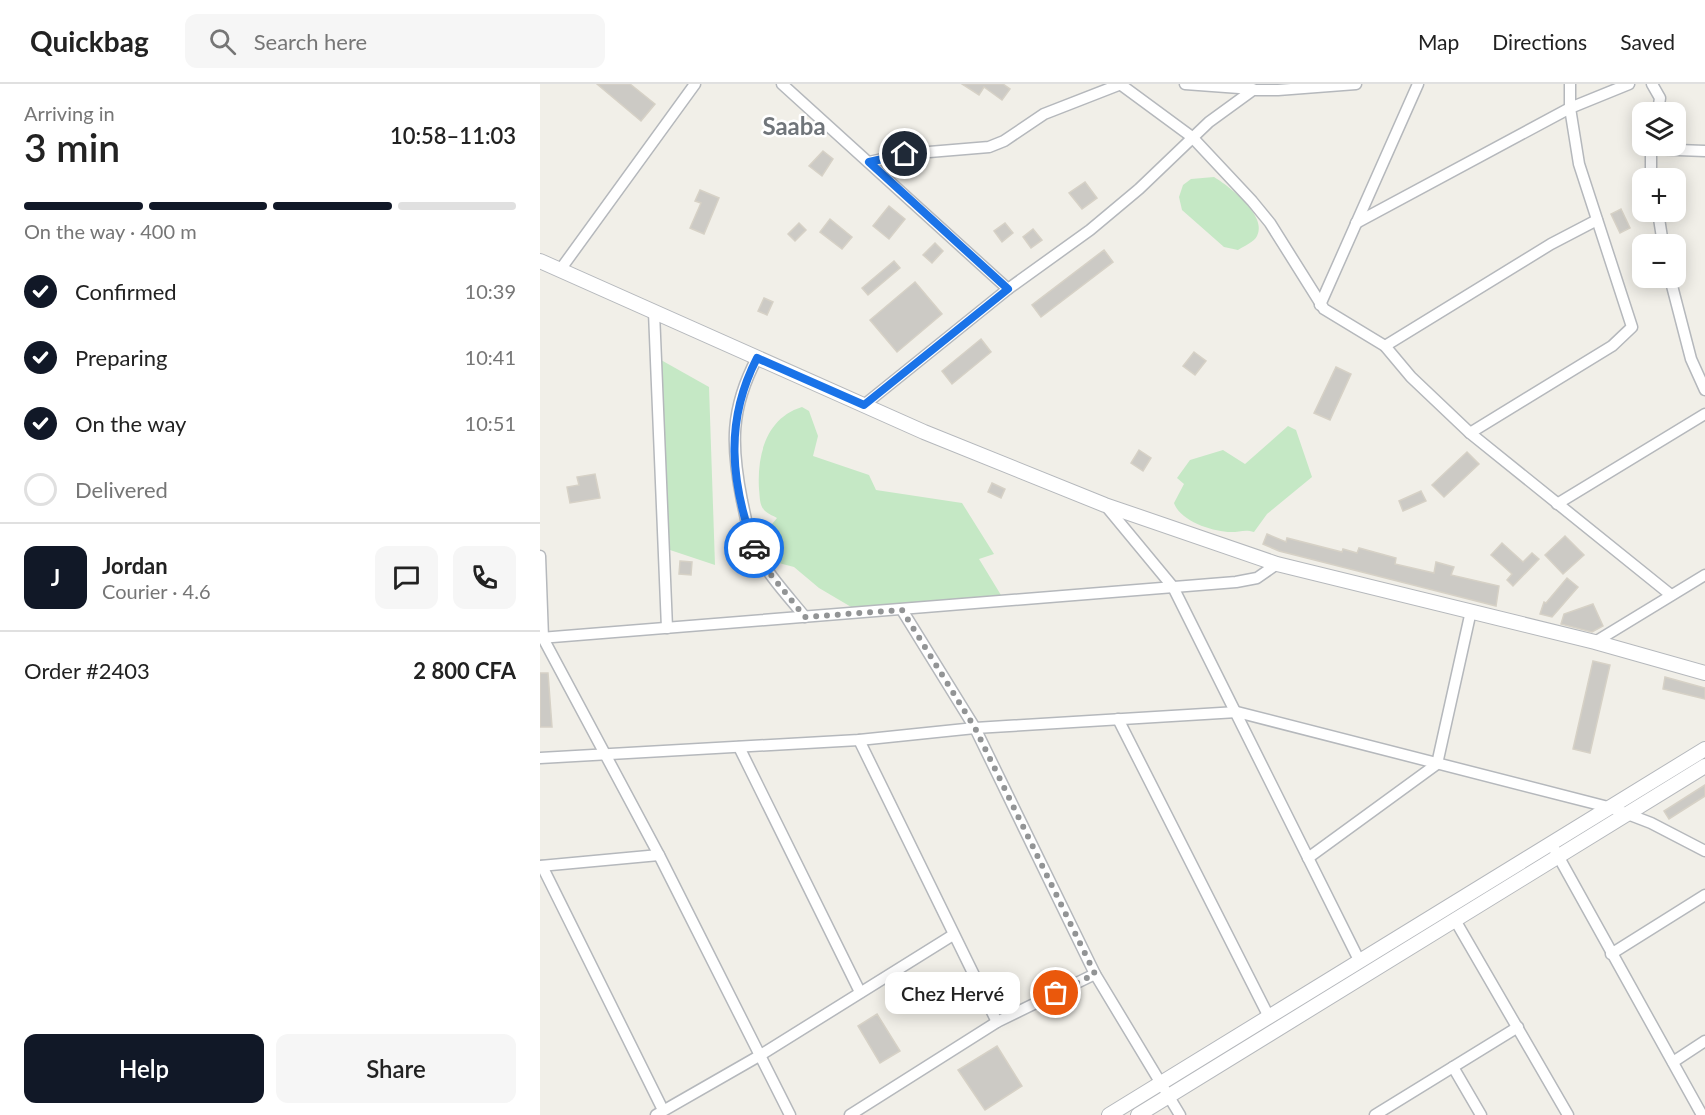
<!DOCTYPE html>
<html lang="en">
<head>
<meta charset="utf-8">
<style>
	body { margin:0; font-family:Lato,sans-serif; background:#f6f6f6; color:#222; height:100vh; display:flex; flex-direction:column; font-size:22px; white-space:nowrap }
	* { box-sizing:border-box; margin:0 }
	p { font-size:20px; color:#767676 }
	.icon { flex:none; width:33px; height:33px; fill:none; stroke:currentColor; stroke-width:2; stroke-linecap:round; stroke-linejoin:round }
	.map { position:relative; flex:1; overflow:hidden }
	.details { display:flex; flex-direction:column; background:#fff; width:540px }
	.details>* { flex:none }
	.tools { position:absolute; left:1092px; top:18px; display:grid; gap:12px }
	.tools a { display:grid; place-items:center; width:54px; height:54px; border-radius:12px; background:#fff; box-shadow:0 3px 15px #0003; font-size:30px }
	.pin { position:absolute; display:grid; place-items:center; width:51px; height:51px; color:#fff; margin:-26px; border:3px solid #fff; border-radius:50%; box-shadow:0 2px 6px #0007 }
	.courier { position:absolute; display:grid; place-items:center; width:60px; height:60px; margin:-30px; border:4px solid #1a73e8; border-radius:50%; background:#fff; color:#222; box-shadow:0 2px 8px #0007 }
	.bubble { position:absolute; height:42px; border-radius:12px; background:#fff; box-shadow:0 3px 15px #0003; font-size:20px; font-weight:600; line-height:42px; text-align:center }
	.headline em { font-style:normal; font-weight:600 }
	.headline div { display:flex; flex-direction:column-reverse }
	.headline { display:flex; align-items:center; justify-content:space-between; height:102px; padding:0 24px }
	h1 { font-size:39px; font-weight:600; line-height:45px }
	.bar { display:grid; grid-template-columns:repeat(4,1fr); gap:9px 6px; align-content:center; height:72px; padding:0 24px }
	.bar i { height:8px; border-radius:4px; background:#e0e0e0 }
	.bar .active { background:#111827 }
	.bar p { grid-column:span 4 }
	.line { display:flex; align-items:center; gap:15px; padding:0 24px; border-top:2px solid #e0e0e0 }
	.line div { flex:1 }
	.round { display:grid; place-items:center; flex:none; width:63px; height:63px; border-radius:12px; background:#f6f6f6 }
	ol { padding:0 24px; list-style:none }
	li { display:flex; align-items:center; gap:18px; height:66px }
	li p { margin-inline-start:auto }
	li .icon { padding:6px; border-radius:50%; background:#111827; color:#fff; stroke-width:4 }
	li:last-child { color:#767676 }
	li i { width:33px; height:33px; border:3px solid #e0e0e0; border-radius:50% }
	.button { display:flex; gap:12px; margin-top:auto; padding:12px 24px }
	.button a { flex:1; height:69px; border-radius:12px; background:#111827; color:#fff; font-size:24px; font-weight:600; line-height:69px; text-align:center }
	.button a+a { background:#f6f6f6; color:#222 }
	header { display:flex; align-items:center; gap:36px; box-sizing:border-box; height:84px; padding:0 30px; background:#fff; border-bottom:2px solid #e0e0e0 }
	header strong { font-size:28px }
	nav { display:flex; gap:33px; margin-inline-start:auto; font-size:21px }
	.search { width:420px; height:54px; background:#f6f6f6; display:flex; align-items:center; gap:15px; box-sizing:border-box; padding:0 21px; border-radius:12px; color:#767676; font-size:22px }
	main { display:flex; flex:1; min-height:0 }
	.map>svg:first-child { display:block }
</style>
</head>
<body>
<header>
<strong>Quickbag</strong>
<div class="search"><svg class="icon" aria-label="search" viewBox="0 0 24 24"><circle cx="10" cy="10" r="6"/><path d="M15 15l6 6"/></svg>Search here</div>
<nav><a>Map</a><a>Directions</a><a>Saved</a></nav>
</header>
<main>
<section class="details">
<div class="headline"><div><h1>3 min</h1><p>Arriving in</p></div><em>10:58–11:03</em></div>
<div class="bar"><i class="active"></i><i class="active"></i><i class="active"></i><i></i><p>On the way · 400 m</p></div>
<ol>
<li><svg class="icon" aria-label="check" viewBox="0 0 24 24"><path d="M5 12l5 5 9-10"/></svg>Confirmed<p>10:39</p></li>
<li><svg class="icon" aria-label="check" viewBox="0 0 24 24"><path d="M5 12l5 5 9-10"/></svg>Preparing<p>10:41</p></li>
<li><svg class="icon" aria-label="check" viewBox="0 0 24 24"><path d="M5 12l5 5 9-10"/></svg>On the way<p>10:51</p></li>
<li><i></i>Delivered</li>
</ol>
<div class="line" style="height:108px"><b class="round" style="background:#111827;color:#fff">J</b><div><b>Jordan</b><p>Courier · 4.6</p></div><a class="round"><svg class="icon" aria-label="chat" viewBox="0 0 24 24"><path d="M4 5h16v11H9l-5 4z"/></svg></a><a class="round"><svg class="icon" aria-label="phone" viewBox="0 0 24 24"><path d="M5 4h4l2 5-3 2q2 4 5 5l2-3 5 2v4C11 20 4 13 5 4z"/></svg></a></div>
<div class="line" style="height:78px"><div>Order #2403</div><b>2 800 CFA</b></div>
<div class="button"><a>Help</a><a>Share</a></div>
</section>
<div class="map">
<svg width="1165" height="1031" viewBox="0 0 1165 1031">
	<rect width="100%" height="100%" fill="#f1efe8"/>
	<g fill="#c5e8c5">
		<path d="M674,93C689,102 728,132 717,152C714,158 704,162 698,166L684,163L642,126L639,113L643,101L651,95Z"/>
		<path d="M121,276L169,303L175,481L127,465Z"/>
		<path d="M262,323L269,327L278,352L273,372L329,391L336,406L422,419L454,470L439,475L464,516L318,527L279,504L254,483L231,477L224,466L223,451L237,434C234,432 228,430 225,427C219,421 220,413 219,405C217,371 226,334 262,323Z"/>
		<path d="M748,342L756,346L772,393L727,430L714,448C705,445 700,448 691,448C673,448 640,437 634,419L644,400L637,394L650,376L683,366L705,380Z"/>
	</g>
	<g fill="#cccac5" stroke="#d6d1c6" stroke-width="1.5">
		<path d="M57,0H90L115,20L101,37Z"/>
		<path d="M422,0H463L470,5L462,16L444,3L439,11Z"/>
		<path d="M283,67L293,75L282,92L269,82Z"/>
		<path d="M545,98L557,114L542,125L529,109Z"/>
		<path d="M160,106L179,114L164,150L150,144L161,119L155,117Z"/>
		<path d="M349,122L365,135L349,155L333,142Z"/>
		<path d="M1081,125L1090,144L1080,149L1071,130Z"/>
		<path d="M290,135L312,153L302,165L280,148Z"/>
		<path d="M259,139L266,146L255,157L248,150Z"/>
		<path d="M465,139L473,149L462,158L454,147Z"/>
		<path d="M493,145L502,156L491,164L483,153Z"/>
		<path d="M395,159L403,167L392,179L383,171Z"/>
		<path d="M564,166L573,178L501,233L492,221Z"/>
		<path d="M354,177L360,184L328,211L322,204Z"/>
		<path d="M375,198L402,230L357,268L330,236Z"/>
		<path d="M224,214L233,218L227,231L218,227Z"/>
		<path d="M441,255L451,268L412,300L402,287Z"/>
		<path d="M654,268L666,277L655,291L643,282Z"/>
		<path d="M796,283L811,290L790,336L774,329Z"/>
		<path d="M599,366L611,374L603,387L591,379Z"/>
		<path d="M927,368L939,380L904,413L892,401Z"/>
		<path d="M55,390L60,414L30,419L27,403L39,401L37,393Z"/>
		<path d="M452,399L465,405L461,414L448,408Z"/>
		<path d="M881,407L886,417L863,427L859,417Z"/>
		<path d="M727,450L746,458L747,454L802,468L803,465L817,469L819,464L856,474L855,480L894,489L896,478L914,483L911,491L959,502L956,522L739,467L723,460Z"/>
		<path d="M1025,452L1044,471L1023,490L1005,471Z"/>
		<path d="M962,459L983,478L992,469L999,475L973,502L967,496L972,490L951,471Z"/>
		<path d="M140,477L152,478L151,491L139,490Z"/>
		<path d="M1027,494L1038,503L1012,533L1000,530L1004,518L1006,519Z"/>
		<path d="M1053,520L1063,542L1052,548L1021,540L1024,530Z"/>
		<path d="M1053,577L1070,581L1050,669L1033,665Z"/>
		<path d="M0,589H8L12,643H0Z"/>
		<path d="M1125,593L1165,604V615L1123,605Z"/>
		<path d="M1165,701V712L1129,735L1124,727Z"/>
		<path d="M337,930L360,967L340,979L318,942Z"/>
		<path d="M457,962L482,1002L445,1026L418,986Z"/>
	</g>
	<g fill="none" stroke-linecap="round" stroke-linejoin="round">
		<g stroke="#b5b8bc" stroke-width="13">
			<g id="minor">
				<path d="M242,0L468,205"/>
				<path d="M580,0L652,53L712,117L730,139L784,225L845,262L871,293L930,349L1131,511"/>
				<path d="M645,0L713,5"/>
				<path d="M1112,0L1120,14L1118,28"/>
				<path d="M1111,62V94"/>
				<path d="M1111,65L1165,67"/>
				<path d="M329,78L365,70L449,63L464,57L504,30L581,0"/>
				<path d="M1118,128L1123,160"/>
				<path d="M816,139L1030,24L1089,0"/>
				<path d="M20,186L155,0"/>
				<path d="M1130,194L1151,275L1165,306"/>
				<path d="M780,221L878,0"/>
				<path d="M114,228L127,544"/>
				<path d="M845,262L1011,160L1057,136"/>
				<path d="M217,274C190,325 191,362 202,417C206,434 208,451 215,466C228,491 248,512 265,533"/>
				<path d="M324,321L468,205L550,146L599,105L669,38L713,6H738L816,0"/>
				<path d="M930,349L1072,262L1092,243L1039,80L1030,24V0"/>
				<path d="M1017,420L1165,330"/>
				<path d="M566,422L633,503L820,878"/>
				<path d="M0,472L3,554L119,771L250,1031"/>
				<path d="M362,526L435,644L555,890L640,1031"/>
				<path d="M0,554L696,498L717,494L737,480"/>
				<path d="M1055,558L1165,491"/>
				<path d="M578,635L729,933"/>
				<path d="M319,656L457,938"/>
				<path d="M199,663L320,908"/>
				<path d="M0,674L319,656L435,644L697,628L1072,724L1111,739L1165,767"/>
				<path d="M1012,761L1162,1031"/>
				<path d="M768,774L897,680L931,527"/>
				<path d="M0,782L119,771"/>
				<path d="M2,782L123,1026"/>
				<path d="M915,836L1028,1031"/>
				<path d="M1071,870L1165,811"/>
				<path d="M1133,978L1165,957"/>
				<path d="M913,983L941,1031"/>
				<path d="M116,1031L219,972L413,851"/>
				<path d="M310,1031L457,938L555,890"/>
				<path d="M835,1031L978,943"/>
			</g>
		</g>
		<g stroke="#b5b8bc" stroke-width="16">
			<g id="tertiary">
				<path d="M0,177L384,348L565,421L737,480L1055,558L1165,589"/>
				<path d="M569,1031L1165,665"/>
				<path d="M598,1031L1165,682"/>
			</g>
		</g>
		<use href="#minor" stroke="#fff" stroke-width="10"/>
		<use href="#tertiary" stroke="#fff" stroke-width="14"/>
	</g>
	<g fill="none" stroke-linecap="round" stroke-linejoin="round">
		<path stroke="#929495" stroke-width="6" stroke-dasharray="0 10.8" d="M214,464L227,486L265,533L362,526L435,644L555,890L516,909"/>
		<path stroke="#1a73e8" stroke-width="8" d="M214,464C191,398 184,338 217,274L324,321L468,205L329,78L365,70"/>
	</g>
	<g text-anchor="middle" stroke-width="5" stroke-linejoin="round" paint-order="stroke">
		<g font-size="24" font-weight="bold" fill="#70757a" stroke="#fff">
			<text x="254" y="51">Saaba</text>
		</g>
	</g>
</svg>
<div class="tools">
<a><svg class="icon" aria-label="layers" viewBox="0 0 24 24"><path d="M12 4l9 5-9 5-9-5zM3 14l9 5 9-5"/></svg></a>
<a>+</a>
<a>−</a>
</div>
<div class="pin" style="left:516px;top:909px;background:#ea580c"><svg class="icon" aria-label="bag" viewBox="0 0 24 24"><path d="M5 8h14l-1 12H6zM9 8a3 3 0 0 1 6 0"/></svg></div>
<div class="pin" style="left:365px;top:70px;background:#1f2937"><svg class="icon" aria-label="home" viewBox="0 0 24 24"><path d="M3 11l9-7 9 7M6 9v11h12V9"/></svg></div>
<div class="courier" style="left:214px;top:464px"><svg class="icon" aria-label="car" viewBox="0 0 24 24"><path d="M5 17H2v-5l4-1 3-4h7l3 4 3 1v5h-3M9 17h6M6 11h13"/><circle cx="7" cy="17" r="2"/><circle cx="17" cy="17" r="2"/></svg></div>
<div class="bubble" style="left:345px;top:888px;width:135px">Chez Hervé</div>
</div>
</main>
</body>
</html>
